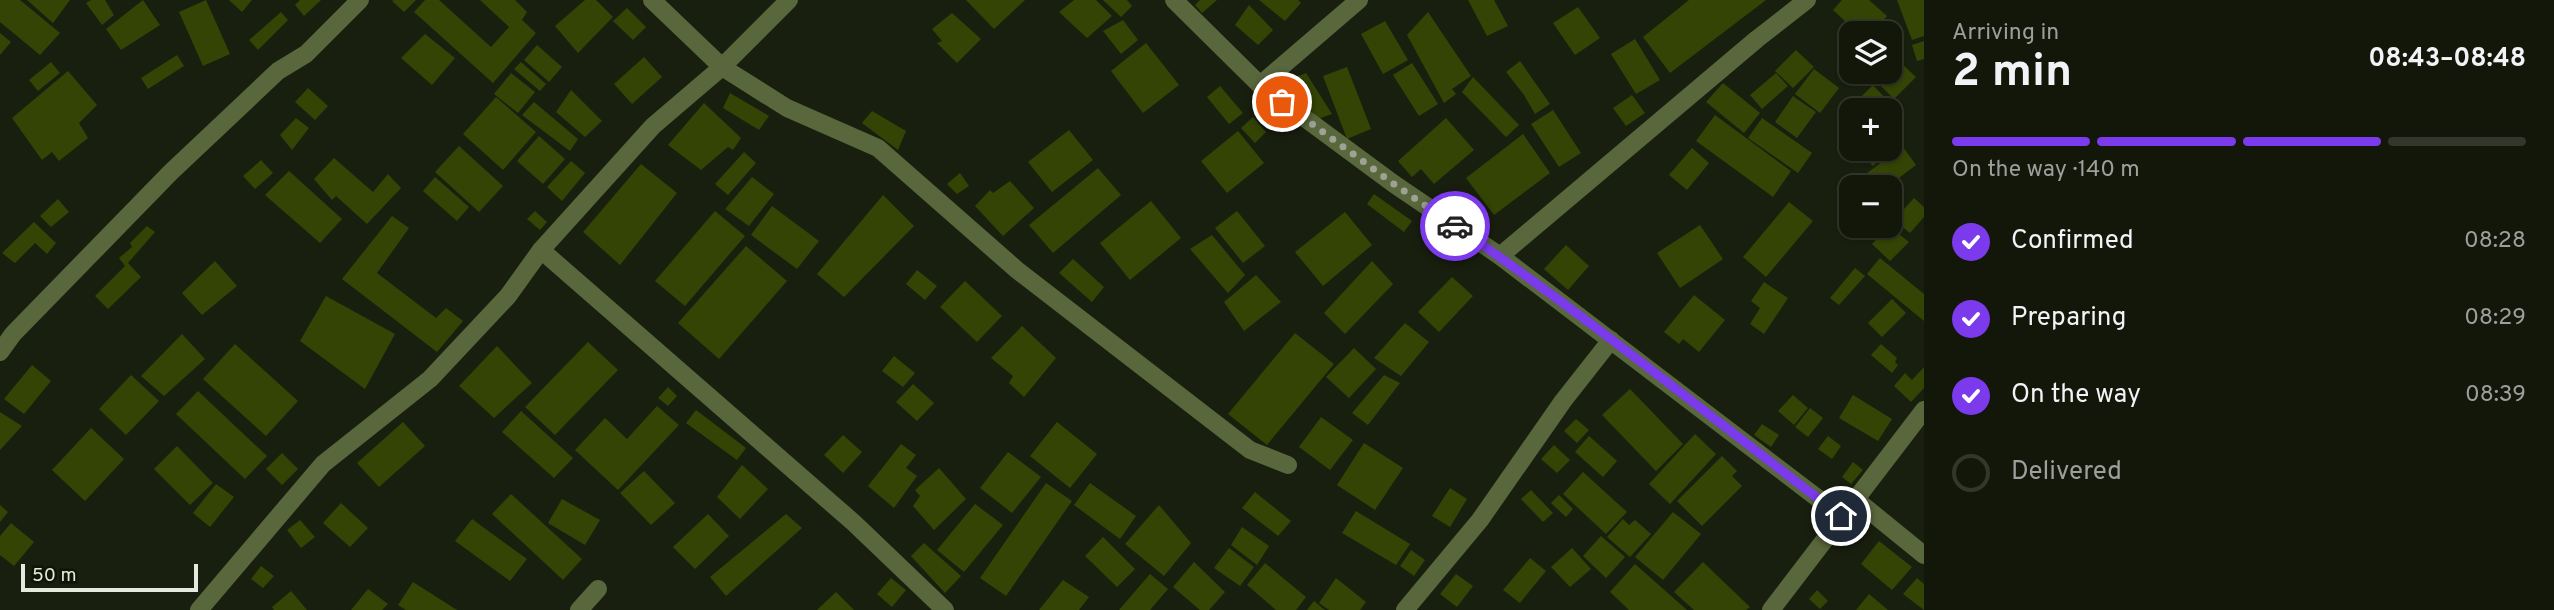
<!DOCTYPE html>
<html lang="en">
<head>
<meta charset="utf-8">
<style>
	body { margin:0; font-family:Overpass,sans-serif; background:#1c2013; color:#f1f3f6; height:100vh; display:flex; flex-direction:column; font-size:26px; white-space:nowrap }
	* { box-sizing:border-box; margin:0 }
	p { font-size:23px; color:#9d9f9c }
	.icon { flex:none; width:38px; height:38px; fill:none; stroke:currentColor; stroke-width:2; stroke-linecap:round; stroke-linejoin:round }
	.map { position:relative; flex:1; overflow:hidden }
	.details { display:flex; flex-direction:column; background:#13170a; width:630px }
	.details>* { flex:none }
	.controls { position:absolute; left:1839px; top:21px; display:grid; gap:14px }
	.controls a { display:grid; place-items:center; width:63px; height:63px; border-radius:14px; background:#13170a; box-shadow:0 2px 5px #0004,0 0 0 2px #32362b; font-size:35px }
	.scale { position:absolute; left:21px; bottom:18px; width:177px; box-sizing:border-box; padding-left:7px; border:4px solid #e5e9de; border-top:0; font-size:19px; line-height:24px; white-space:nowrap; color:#e5e9de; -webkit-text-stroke:5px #101606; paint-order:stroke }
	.pin { position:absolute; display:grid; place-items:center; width:60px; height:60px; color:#fff; margin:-30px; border:4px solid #fff; border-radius:50%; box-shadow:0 2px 7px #0007 }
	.courier { position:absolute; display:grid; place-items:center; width:70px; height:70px; margin:-35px; border:5px solid #7c3aed; border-radius:50%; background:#fff; color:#222; box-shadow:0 2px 9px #0007 }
	.headline em { font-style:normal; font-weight:700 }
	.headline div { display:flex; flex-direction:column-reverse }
	.headline { display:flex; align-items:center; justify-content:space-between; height:119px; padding:0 28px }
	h1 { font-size:46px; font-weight:700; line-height:52px }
	.bar { display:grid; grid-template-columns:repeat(4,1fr); gap:10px 7px; align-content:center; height:84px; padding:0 28px }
	.bar i { height:9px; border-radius:5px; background:#32362b }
	.bar .active { background:#7c3aed }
	.bar p { grid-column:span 4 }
	ol { padding:0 28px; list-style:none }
	li { display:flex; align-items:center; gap:21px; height:77px }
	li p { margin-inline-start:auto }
	li .icon { padding:7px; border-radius:50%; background:#7c3aed; color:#fff; stroke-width:4 }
	li:last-child { color:#9d9f9c }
	li i { width:38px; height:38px; border:4px solid #32362b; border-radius:50% }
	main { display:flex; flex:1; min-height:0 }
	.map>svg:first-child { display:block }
</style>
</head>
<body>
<main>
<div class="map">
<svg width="1924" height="610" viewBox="0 0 1924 610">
	<rect width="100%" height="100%" fill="#191f0e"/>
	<g fill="#334405">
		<path d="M0,0H20L60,33L40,55L0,22Z"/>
		<path d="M27,0H70L53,23Z"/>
		<path d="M91,0H105L114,15L102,25L86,3Z"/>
		<path d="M143,0L160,25L121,50L106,29Z"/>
		<path d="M206,0L230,54L203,66L179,12Z"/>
		<path d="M229,0H252L242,12Z"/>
		<path d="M300,0H321L304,16L295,5Z"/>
		<path d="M394,0H416L404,12L392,1Z"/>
		<path d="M425,0H439L491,47L509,27L480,0H515L527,12L522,20L536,33L493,83L414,12Z"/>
		<path d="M585,0H596L613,17L578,53L555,26Z"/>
		<path d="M966,0H1025L994,29Z"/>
		<path d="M1074,0H1096L1112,16L1087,38L1059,12Z"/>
		<path d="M1103,0H1127L1132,6L1121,17Z"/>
		<path d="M1200,0H1217L1202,13L1195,5Z"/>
		<path d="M1259,0H1298L1301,3L1285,21Z"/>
		<path d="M1468,0H1494L1508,26L1487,36Z"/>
		<path d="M1689,0H1766L1670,73L1643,37Z"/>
		<path d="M1842,0H1869L1887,16L1871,33H1858L1833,10Z"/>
		<path d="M1897,0H1924V36L1912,40Z"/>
		<path d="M1249,5L1273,30L1258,45L1235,25Z"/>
		<path d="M1578,7L1600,38L1575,55L1553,23Z"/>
		<path d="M627,8L646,27L633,40L613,21Z"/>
		<path d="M281,12L288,20L258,50L249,40Z"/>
		<path d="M1428,12L1471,76L1452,89L1456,94L1444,103L1407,35Z"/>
		<path d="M952,13L981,39L957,63L937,43L942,41L932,29Z"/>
		<path d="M1123,20L1138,40L1121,54L1103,31Z"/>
		<path d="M1385,21L1408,60L1383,74L1361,34Z"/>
		<path d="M0,33L11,42L0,55Z"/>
		<path d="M425,34L455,58L432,85L401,58Z"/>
		<path d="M1635,39L1660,80L1636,94L1611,54Z"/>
		<path d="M1924,41V59L1917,61L1912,45Z"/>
		<path d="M1146,43L1179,85L1143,113L1111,71Z"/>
		<path d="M537,45L562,67L549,82L524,60Z"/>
		<path d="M1796,50L1814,67L1793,88L1775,71Z"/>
		<path d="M177,55L184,66L148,89L141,78Z"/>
		<path d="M644,57L662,77L632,104L614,84Z"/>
		<path d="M1520,61L1550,104L1535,114L1524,95L1506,72Z"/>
		<path d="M51,62L60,73L38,91L29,80Z"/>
		<path d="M521,62L546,84L540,91L514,69Z"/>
		<path d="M1412,63L1438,104L1419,116L1393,75Z"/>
		<path d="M1902,64L1916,77L1894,99L1881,86Z"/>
		<path d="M1347,67L1371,129L1347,139L1323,76Z"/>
		<path d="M1814,69L1839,88L1820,113L1795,94Z"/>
		<path d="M68,71L97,105L79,123L88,138L59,161L52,152L42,160L12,118Z"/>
		<path d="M511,73L535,92L518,113L494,94Z"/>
		<path d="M1306,73L1332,114L1318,119L1286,81Z"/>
		<path d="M1776,73L1788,86L1762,109L1750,95Z"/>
		<path d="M1473,77L1519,125L1506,137L1462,92Z"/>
		<path d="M1723,83L1760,113L1744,133L1706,102Z"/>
		<path d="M1873,85L1886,99L1875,110H1864L1856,102Z"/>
		<path d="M1220,86L1243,113L1229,124L1207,97Z"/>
		<path d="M308,88L328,106L315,120L295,102Z"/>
		<path d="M571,90L602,121L585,137L556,112Z"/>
		<path d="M730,93L769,116L759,130L723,108Z"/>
		<path d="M1632,95L1645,113L1626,126L1613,108Z"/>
		<path d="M1793,96L1816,112L1797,138L1775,122Z"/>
		<path d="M496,97L536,132L503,170L463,134Z"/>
		<path d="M534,102L578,139L570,151L522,115Z"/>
		<path d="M704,103L741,138L733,150L728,147L701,170L668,145Z"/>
		<path d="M1553,110L1581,153L1559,167L1531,124Z"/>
		<path d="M872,111L906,131L898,150L862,123Z"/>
		<path d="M1715,115L1791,171L1773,197L1696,141Z"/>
		<path d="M1253,117L1266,132L1255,143L1241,128Z"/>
		<path d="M296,118L309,128L292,150L280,135Z"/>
		<path d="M1446,118L1474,150L1434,184L1421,169L1412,177L1398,161Z"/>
		<path d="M1762,118L1812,153L1798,173L1748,138Z"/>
		<path d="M1069,130L1093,160L1052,192L1028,162Z"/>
		<path d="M1238,131L1264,163L1227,193L1201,161Z"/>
		<path d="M1890,131L1899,141L1873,166L1856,149H1890Z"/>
		<path d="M1523,134L1550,173L1494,215L1466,178Z"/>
		<path d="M539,136L565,159L543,184L517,161Z"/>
		<path d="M459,146L503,186L479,212L435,172Z"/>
		<path d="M1903,147L1916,165L1887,187H1878L1867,173Z"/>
		<path d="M1692,148L1709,163L1687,190L1669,175Z"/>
		<path d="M744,152L756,163L728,195L715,184Z"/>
		<path d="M334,158L373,192L388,174L401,188L367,224L336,196L332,200L314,179Z"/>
		<path d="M261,160L273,173L255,189L243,176Z"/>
		<path d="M571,161L585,173L562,201L547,187Z"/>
		<path d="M641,164L677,193L620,265L583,232Z"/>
		<path d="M1098,168L1121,195L1053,253L1029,225Z"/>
		<path d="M289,171L342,219L320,243L265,195Z"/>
		<path d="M960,173L969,186L957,194L947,184Z"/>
		<path d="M435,177L469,207L457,221L423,191Z"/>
		<path d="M752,177L774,194L749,226L725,209Z"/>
		<path d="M1010,181L1034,208L1003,236L975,206L990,190L993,193Z"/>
		<path d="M1374,194L1412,221L1404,232L1367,204Z"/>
		<path d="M883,195L914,226L844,297L817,274Z"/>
		<path d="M1914,198L1924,207V217L1910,233L1894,220Z"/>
		<path d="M58,199L69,212L51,227L40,216Z"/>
		<path d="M1151,201L1181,238L1130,280L1100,243Z"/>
		<path d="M1789,202L1813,221L1766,277L1743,257Z"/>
		<path d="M772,206L819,241L797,269L751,235Z"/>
		<path d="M535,211L547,222L540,230L527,219Z"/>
		<path d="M715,211L745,236L685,306L655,281Z"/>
		<path d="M1237,211L1265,246L1243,263L1215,228Z"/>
		<path d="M1345,212L1372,245L1323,286L1295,252Z"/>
		<path d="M392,216L409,228L377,273L436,318L446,308L463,321L437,352L342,279Z"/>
		<path d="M34,222L56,243L47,254L35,243L15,263L2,253Z"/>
		<path d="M1700,225L1723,259L1680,288L1657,253Z"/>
		<path d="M147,226L155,232L128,263L141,277L108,309L95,296L125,266L119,258L132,247L130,243Z"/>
		<path d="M1889,226L1909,242L1890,261L1872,244Z"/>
		<path d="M1212,235L1245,275L1228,293L1190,249Z"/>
		<path d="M1566,245L1589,266L1568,290L1544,269Z"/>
		<path d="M746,246L787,281L719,359L678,323Z"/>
		<path d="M1880,258L1924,294V321L1867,274Z"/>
		<path d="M1073,259L1104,287L1092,302L1059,273Z"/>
		<path d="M215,261L237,286L202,315L182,293Z"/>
		<path d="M1372,261L1393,284L1345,334L1324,313Z"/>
		<path d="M1855,268L1865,276L1839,305L1830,298Z"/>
		<path d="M917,270L937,286L925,300L906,284Z"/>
		<path d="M1256,275L1281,302L1244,331L1224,302Z"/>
		<path d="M1452,277L1473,296L1439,332L1418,312Z"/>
		<path d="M965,281L1002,316L977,342L940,307Z"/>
		<path d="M1764,282L1788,298L1764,334L1750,324L1760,308L1751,301Z"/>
		<path d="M1694,295L1725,320L1699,352L1683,339L1679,344L1664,332Z"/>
		<path d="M326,296L395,334L365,389L300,341Z"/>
		<path d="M1892,299L1906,313L1882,337L1868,323Z"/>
		<path d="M1405,323L1429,342L1401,376L1374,358Z"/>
		<path d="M1022,326L1056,358L1024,397L1009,383L1013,376L991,358Z"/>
		<path d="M1295,333L1334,364L1267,445L1228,414Z"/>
		<path d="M182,334L205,359L164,396L141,376Z"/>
		<path d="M588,342L618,370L555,435L525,407Z"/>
		<path d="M235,344L298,401L266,436L203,379Z"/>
		<path d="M1881,344L1897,358L1895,362L1898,365L1892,373L1871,355Z"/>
		<path d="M497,346L532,383L494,418L459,386Z"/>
		<path d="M1354,348L1376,369L1349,398L1326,377Z"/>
		<path d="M894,356L915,373L903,387L882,371Z"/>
		<path d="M32,365L51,381L24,414L4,399Z"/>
		<path d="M1924,367V388L1911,402L1894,386L1905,373L1912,380Z"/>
		<path d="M131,375L159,401L126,435L99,409Z"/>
		<path d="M1384,375L1400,383L1368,425L1352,413Z"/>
		<path d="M913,384L934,403L917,421L896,402Z"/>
		<path d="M668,387L677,396L668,406L658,398Z"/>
		<path d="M1630,389L1683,444L1656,471L1602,415Z"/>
		<path d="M198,391L267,456L245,479L176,414Z"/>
		<path d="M1793,395L1808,408L1794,425L1778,411Z"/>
		<path d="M1853,395L1892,419L1878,441L1839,418Z"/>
		<path d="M657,406L679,425L618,490L575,450L605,418L627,439Z"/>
		<path d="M1810,408L1823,418L1808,437L1795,427Z"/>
		<path d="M696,410L746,448L737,460L686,423Z"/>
		<path d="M521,411L573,458L554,478L502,432Z"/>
		<path d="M0,412L22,426L0,450Z"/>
		<path d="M1321,417L1353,440L1330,470L1299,447Z"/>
		<path d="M1576,419L1589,430L1577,443L1564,431Z"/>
		<path d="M403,422L425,446L379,487L357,463Z"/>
		<path d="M1057,422L1097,454L1070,488L1030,456Z"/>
		<path d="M1762,424L1779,435L1771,447L1754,435Z"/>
		<path d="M91,428L124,459L85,501L52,470Z"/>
		<path d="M1695,434L1716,454L1670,504L1649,484Z"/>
		<path d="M843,435L862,452L843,473L824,455Z"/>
		<path d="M1589,436L1617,461L1603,477L1575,452Z"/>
		<path d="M1828,436L1841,446L1832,459L1818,449Z"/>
		<path d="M1364,443L1403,468L1375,510L1337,485Z"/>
		<path d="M901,444L916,455L906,468L917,476L894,508L868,486Z"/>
		<path d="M1554,445L1570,460L1557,473L1541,459Z"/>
		<path d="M177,446L213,483L190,505L154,469Z"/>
		<path d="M1008,452L1041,477L1012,513L980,488Z"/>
		<path d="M282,453L298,469L282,485L266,469Z"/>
		<path d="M1722,456L1737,471L1732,476L1742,486L1702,526L1677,501Z"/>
		<path d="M1853,462L1863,470L1851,484L1842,477Z"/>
		<path d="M742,465L768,489L740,519L717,497Z"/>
		<path d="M939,468L966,499L934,530L913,506L920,496L915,490Z"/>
		<path d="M644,471L675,503L651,525L620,493Z"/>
		<path d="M1583,472L1627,512L1606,534L1563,494Z"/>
		<path d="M1046,483L1072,501L1006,596L980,578Z"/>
		<path d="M1090,483L1136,516L1120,539L1074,505Z"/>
		<path d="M216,484L234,497L210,527L193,513Z"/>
		<path d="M1450,488L1467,499L1450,527L1432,516Z"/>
		<path d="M1531,490L1553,513L1543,522L1521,499Z"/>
		<path d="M1255,492L1291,521L1278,536L1242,508Z"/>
		<path d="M511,494L582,559L563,580L492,514Z"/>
		<path d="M1559,495L1573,509L1566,517L1551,503Z"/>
		<path d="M562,499L600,520L585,545L548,523Z"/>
		<path d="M341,503L368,528L350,547L323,523Z"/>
		<path d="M975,504L1003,525L964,572L937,550Z"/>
		<path d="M0,505L8,512L0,522Z"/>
		<path d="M1159,505L1191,543L1164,576L1125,544Z"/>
		<path d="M1356,511L1410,544L1396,565L1342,533Z"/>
		<path d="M1673,512L1701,534L1663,580L1635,557Z"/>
		<path d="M708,514L729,536L695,569L673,547Z"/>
		<path d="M786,514L802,528L726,596L710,577Z"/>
		<path d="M472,519L527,559L510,581L455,541Z"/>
		<path d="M1623,519L1629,525L1635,520L1651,534L1630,557L1607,537Z"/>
		<path d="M300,520L315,537L301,548L287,530Z"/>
		<path d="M11,523L34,542L14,566L0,555V536Z"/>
		<path d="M1242,527L1269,546L1257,565L1231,545Z"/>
		<path d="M1601,536L1625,557L1606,578L1583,556Z"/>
		<path d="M1103,537L1135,569L1117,587L1085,556Z"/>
		<path d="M1879,541L1912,567L1892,590L1861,564Z"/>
		<path d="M924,543L961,576L945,593L911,556Z"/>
		<path d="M1229,548L1254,567L1240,586L1214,568Z"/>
		<path d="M1572,548L1591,569L1570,587L1551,567Z"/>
		<path d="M1411,550L1425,560L1414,576L1400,566Z"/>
		<path d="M1530,558L1546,571L1520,603L1503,590Z"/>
		<path d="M1194,562L1225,592L1209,610H1200L1173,587Z"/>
		<path d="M1703,562L1750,607L1746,610H1694L1674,592Z"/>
		<path d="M1265,563L1306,597L1296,610H1276L1247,585Z"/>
		<path d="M1635,564L1687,610H1629L1610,592Z"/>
		<path d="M261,566L274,576L263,588L251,579Z"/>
		<path d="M1150,574L1168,589L1150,610H1119Z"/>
		<path d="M1456,574L1473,586L1457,607L1440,594Z"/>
		<path d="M891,578L906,590L892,607L877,594Z"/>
		<path d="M1336,578L1366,602L1360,610H1329L1319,603Z"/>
		<path d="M1917,578L1924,584V610L1903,594Z"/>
		<path d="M1063,580L1089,597L1079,610H1039Z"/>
		<path d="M413,582L457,610H406L398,605Z"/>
		<path d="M368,589L388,604L382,610H351Z"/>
		<path d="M1817,590L1828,601L1820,609L1809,599Z"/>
		<path d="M291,591L307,610H274L272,607Z"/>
		<path d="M836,592L854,610H817Z"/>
		<path d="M1869,594L1888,610H1856Z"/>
		<path d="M1314,601L1325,610H1307Z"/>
	</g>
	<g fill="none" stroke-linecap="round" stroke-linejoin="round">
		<g stroke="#59673d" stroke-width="18">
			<path d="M652,0L722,67L787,108L878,148L1017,270L1250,450L1288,465"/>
			<path d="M1174,0L1260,85L1394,184L1500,256L1841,516"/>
			<path d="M1260,85L1359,0"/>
			<path d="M541,250L854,523L945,610"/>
			<path d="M1500,256L1757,39L1807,0"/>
			<path d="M0,352L13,334L171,172L278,71L306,54L360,0"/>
			<path d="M1855,499L1924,555"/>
			<path d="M199,610L323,464L430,379L508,296L541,250L653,126L722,67L789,0"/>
			<path d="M579,610L598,589"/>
			<path d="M1405,610L1480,520L1563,401L1611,340"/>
			<path d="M1771,610L1924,410"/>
		</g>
	</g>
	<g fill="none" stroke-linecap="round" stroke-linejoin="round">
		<path stroke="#9ea295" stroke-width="7" stroke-dasharray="0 12.6" d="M1282,102L1394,184L1455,226"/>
		<path stroke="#7c3aed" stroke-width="9" d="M1455,226C1588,317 1713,419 1841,516"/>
	</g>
</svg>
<div class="controls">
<a><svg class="icon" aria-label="layers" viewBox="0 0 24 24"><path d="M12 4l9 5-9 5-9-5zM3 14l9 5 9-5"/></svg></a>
<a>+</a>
<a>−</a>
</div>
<div class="scale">50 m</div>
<div class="pin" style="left:1282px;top:102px;background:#ea580c"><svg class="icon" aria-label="bag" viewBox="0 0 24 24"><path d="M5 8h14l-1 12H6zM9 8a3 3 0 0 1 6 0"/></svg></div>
<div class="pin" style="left:1841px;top:516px;background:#1f2937"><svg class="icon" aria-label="home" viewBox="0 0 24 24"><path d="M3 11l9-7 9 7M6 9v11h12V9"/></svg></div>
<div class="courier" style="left:1455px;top:226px"><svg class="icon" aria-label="car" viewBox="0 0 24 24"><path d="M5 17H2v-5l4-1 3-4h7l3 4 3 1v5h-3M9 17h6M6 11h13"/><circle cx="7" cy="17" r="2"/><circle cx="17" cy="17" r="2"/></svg></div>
</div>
<section class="details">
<div class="headline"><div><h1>2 min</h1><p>Arriving in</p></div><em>08:43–08:48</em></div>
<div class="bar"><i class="active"></i><i class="active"></i><i class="active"></i><i></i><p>On the way · 140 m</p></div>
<ol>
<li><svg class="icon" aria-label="check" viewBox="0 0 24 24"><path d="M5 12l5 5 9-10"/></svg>Confirmed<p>08:28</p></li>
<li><svg class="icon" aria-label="check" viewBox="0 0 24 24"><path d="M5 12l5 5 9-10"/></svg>Preparing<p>08:29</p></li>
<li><svg class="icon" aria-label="check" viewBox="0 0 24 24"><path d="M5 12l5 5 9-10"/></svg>On the way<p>08:39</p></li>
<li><i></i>Delivered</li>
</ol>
</section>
</main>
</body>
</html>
